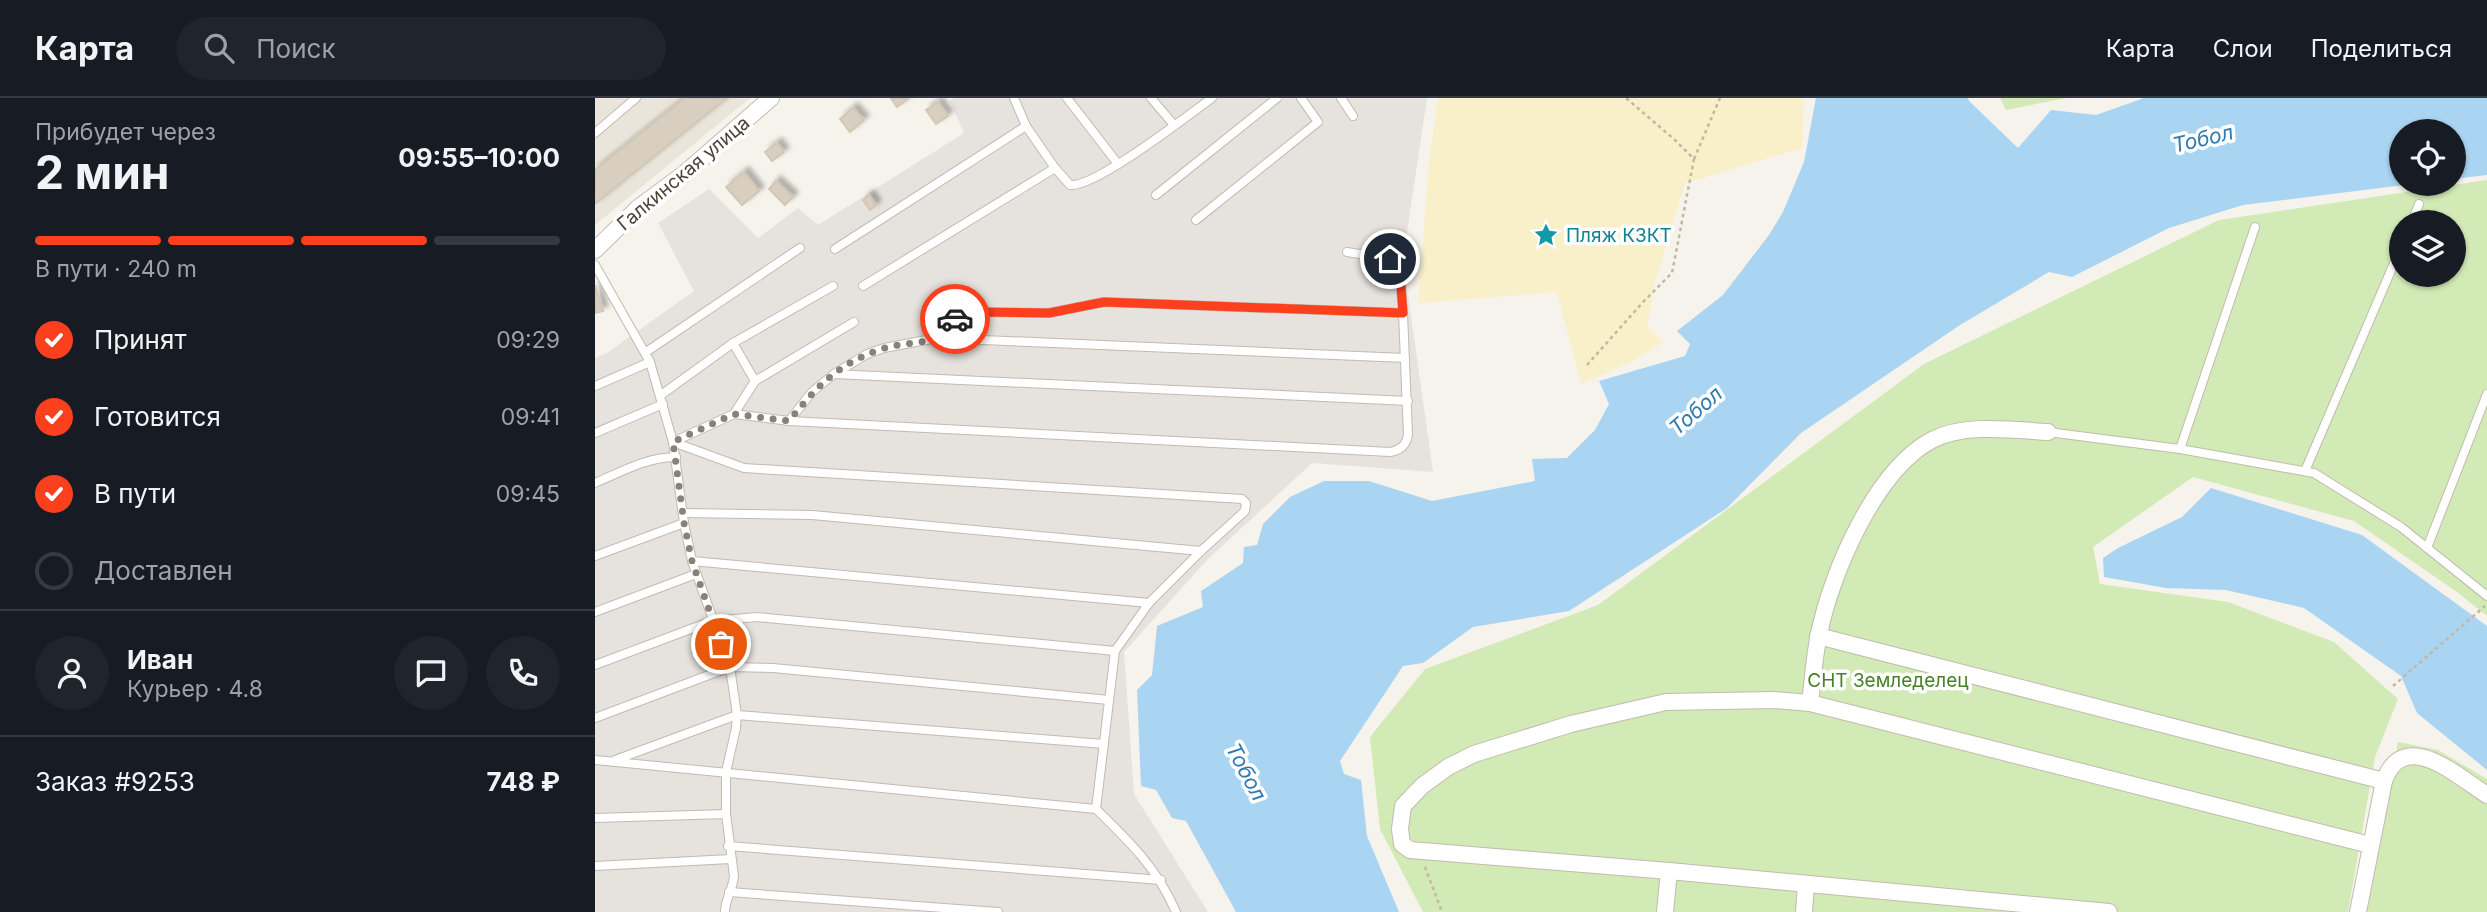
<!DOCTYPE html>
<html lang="ru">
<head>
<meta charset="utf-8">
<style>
	body { margin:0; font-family:Inter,sans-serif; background:#20242c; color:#f1f3f6; height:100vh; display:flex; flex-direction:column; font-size:26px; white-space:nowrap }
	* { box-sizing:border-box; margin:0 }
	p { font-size:23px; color:#9ea1a6 }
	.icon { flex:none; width:38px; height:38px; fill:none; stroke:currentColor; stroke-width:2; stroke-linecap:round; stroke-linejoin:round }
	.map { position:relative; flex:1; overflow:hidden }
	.sheet { display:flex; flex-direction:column; background:#171b24; width:595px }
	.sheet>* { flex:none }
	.tools { position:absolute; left:1794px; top:21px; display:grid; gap:14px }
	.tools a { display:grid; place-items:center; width:77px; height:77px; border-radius:50%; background:#171b24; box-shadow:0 2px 5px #0004; font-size:35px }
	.pin { position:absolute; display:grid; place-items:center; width:60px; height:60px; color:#fff; margin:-30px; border:4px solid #fff; border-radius:50%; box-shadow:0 2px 7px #0007 }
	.courier { position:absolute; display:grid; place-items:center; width:70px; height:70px; margin:-35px; border:5px solid #fc3f1d; border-radius:50%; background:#fff; color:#222; box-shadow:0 2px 9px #0007 }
	.head em { font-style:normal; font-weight:700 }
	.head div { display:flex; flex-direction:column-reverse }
	.head { display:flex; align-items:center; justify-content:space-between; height:119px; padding:0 35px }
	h1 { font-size:46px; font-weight:700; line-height:52px }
	.bar { display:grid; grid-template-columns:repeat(4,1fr); gap:10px 7px; align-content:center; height:84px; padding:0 35px }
	.bar i { height:9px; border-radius:5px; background:#363941 }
	.bar .active { background:#fc3f1d }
	.bar p { grid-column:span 4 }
	.line { display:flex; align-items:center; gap:18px; padding:0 35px; border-top:2px solid #363941 }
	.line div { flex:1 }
	.round { display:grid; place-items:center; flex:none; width:74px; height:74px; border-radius:37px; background:#20242c }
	ol { padding:0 35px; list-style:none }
	li { display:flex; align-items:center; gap:21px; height:77px }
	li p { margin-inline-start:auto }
	li .icon { padding:7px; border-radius:50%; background:#fc3f1d; color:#fff; stroke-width:4 }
	li:last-child { color:#9ea1a6 }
	li i { width:38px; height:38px; border:4px solid #363941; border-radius:50% }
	header { display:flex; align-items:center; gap:42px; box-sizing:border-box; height:98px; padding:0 35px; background:#171b24; border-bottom:2px solid #363941 }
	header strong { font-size:33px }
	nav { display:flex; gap:38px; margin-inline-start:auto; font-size:24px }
	.search { width:490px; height:63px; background:#20242c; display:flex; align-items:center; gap:18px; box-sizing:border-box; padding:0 24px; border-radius:38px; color:#9ea1a6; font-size:26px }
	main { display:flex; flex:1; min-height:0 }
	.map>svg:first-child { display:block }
</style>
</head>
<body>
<header>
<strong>Карта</strong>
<div class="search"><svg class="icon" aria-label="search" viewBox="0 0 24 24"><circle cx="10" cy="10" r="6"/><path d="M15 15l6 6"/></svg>Поиск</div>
<nav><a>Карта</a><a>Слои</a><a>Поделиться</a></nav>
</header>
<main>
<section class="sheet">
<div class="head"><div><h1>2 мин</h1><p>Прибудет через</p></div><em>09:55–10:00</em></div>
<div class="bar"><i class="active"></i><i class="active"></i><i class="active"></i><i></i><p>В пути · 240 m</p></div>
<ol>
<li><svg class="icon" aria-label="check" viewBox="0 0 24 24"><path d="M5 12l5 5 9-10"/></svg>Принят<p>09:29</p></li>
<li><svg class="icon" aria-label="check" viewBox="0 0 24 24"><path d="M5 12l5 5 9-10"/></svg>Готовится<p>09:41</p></li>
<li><svg class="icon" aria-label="check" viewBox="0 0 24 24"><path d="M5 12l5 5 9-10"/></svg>В пути<p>09:45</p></li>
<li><i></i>Доставлен</li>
</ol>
<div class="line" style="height:126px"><a class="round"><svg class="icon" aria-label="person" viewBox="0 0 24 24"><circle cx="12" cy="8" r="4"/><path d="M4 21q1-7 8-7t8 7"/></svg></a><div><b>Иван</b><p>Курьер · 4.8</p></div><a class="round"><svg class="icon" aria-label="chat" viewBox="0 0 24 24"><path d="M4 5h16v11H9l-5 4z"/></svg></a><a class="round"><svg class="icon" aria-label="phone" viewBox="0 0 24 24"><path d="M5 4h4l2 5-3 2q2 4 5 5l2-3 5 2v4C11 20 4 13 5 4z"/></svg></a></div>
<div class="line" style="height:91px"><div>Заказ #9253</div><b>748 ₽</b></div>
</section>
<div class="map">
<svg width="1892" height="814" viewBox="0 0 1892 814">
	<defs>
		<filter id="shadow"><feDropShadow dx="5" dy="-5" stdDeviation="2" flood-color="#0004"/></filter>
	</defs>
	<rect width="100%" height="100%" fill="#f6f3ec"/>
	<path fill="#eae5da" d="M0,0H155L0,127Z"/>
	<path fill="#e6e2dd" d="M359,0H832L808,161L838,374L717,365L613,461L529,554L539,696L613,814H0V260L12,255L99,193L63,125L114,91L163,140L203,110L223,127L369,35L355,3Z"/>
	<g fill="#d2eab5" fill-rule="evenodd">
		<path d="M1405,0H1471L1411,12Z"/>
		<path d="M1892,82V518L1862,494L1759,423L1598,379L1498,449L1505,486L1633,504L1739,544L1803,601L1780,659L1753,814H828L785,731L775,639L830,571L1003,507L1329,266L1624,122ZM1806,124H1858V177H1806Z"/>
		<path d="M1803,644L1843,652L1892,681V814H1771Z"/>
	</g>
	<path fill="#f9efc9" d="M843,0H1209L1207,50L1090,85L1059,188L1052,228L1069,244L1036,264L986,286L962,194L823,205L834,63Z"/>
	<g fill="#a9d4f2">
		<path d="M1221,0H1373L1374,3L1423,50L1456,12L1501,17L1549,0H1892V77L1859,81L1858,33H1806V86H1817L1648,107L1574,130L1477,179L1454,174L1365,227L1206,335L1132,410L974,513L878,529L828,565L808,568L745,663L749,676L766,682L772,738L804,814H641L591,723L577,720L561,692L546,688L542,592L557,577L562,528L608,509L606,493L648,465L649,449L662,447L668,426L695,399L729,383H774L837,403L940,383L937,361L972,360L1000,332L1014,306L1004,283L1090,258L1095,246L1082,233L1128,197L1174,137L1188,114L1209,64Z"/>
		<path d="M1616,390L1767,437L1892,528V672L1822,615L1806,578L1709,510L1631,492L1571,490L1509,479L1508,460L1523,450L1587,419Z"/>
	</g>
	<g fill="#d8cfc1" stroke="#d3c7b4" stroke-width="2" filter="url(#shadow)">
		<path d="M90,0H132L0,106V72Z"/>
		<path d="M296,0H312L313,1L302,9Z"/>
		<path d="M343,4L353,18L341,26L331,12Z"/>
		<path d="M258,10L269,22L255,34L245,21Z"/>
		<path d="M182,45L189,54L177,63L170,54Z"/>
		<path d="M149,74L164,93L147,107L131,89Z"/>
		<path d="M181,83L198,99L190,107L174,91Z"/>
		<path d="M274,97L281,107L275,112L268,102Z"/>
		<path d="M0,187L8,213L0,215Z"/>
	</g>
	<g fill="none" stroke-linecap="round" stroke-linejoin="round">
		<g stroke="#c2bbae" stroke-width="10">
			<g id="lane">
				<path d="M472,0L523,66"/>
				<path d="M556,0L579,27"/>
				<path d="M746,0L758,18"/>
				<path d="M0,35L41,0"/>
				<path d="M460,70L475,87C500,90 593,17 617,0"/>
				<path d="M561,97L682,0"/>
				<path d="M601,122L723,24L706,0"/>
				<path d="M1817,124L1824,106"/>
				<path d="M240,151L431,28L419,0"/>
				<path d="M0,167L55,264L78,344L89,425L97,463L135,569L142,617L141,630L131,674V716L139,778C138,791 130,801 130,814"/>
				<path d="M268,188L460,70L431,28"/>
				<path d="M259,224L160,283L139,316L78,344L149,370L647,401L651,405L650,413L606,453L554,505L520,553L501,711C535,744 562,770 581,814"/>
				<path d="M342,240L810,260"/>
				<path d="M138,245L160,283"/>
				<path d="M51,254L205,150"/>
				<path d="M239,276L813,303"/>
				<path d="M0,288L55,264"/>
				<path d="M66,297L138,245L238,188"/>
				<path d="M139,316L194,323L795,354C805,352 811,348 813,337L808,215L806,189L795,161L752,154"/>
				<path d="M194,323L217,294L239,276L272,256L289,250L342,240L359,222L377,214L454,215L509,204L808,215"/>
				<path d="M1453,334L1585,351L1719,375L1806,429L1892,498"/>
				<path d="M0,335L68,306"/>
				<path d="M1585,351L1660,129"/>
				<path d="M1710,373L1806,149"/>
				<path d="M0,385C26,374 52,359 81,359"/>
				<path d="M88,415L217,417L606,453"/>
				<path d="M1832,450L1892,296"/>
				<path d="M0,458L89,425"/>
				<path d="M97,463L554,505"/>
				<path d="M0,514L101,476"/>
				<path d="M0,567L117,523L162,519L520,553"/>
				<path d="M0,620L135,569L178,570L514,602"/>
				<path d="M0,662L501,711"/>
				<path d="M20,662L142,617L509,646"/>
				<path d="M0,720L131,716"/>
				<path d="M133,748L566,782"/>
				<path d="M0,768L136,761"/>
				<path d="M134,794L403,814"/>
			</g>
		</g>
		<g stroke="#c2bbae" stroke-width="18">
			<g id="street">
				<path d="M0,152L43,110L89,76L176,0"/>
				<path d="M1223,538L1789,683"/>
				<path d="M1215,605C1218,582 1219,559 1224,536C1236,476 1280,372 1337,342C1370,325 1417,332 1453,334"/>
				<path d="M1070,814L1074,773"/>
				<path d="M1209,814L1211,787"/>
				<path d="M1514,814L1074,773L815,752L807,746L805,731L808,708L827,688L853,669L879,656L976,626L1071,604L1180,602L1215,605L1775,747"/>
				<path d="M1763,814L1789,683C1809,628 1863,679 1892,697"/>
			</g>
		</g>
		<g stroke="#c4b79f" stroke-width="2.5" stroke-dasharray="3.5 3.5" stroke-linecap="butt">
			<path d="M1099,61L1125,0"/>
			<path d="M992,267L1049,203L1077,175L1099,61L1080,42L1031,0"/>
			<path d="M1798,588L1890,508"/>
			<path d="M830,769L847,814"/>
		</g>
		<use href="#lane" stroke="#fff" stroke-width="8"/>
		<use href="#street" stroke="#fff" stroke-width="16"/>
	</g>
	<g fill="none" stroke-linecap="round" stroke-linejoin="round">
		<path stroke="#878178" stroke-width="7" stroke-dasharray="0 12.6" d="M126,546L97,463L89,425L78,344L139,316L194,323C222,288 244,265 287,251C304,245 326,246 341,240C348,237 354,227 360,221"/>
		<path stroke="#fc3f1d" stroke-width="9" d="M360,221L377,214L454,215L509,204L808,215L806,189L795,161"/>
	</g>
	<defs>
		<g id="sight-bare" transform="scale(1.89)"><path d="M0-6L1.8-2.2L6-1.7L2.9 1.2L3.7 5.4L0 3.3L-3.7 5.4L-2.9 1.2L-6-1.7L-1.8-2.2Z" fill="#0f9aa8" stroke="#fff" stroke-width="2.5" paint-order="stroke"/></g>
	</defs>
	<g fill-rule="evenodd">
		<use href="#sight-bare" x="951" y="137"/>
	</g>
	<g text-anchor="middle" stroke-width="7" stroke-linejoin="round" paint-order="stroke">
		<g font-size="19" fill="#4b4439" stroke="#fff">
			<text transform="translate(88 75) rotate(-40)" y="7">Галкинская улица</text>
		</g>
		<g font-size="19" fill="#0d838f" stroke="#fff" text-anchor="start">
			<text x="971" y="144">Пляж КЗКТ</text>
		</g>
		<g font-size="19" fill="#4a7f2a" stroke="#fff">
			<text x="1293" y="589">СНТ Земледелец</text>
		</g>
		<g font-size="21" font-style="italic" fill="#2e7ab2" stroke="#fff">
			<text transform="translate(1608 41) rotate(-13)" y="7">Тобол</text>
			<text transform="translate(1101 313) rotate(-41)" y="7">Тобол</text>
			<text transform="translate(651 674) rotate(62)" y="7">Тобол</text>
		</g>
	</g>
</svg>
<div class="tools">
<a><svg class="icon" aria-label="locate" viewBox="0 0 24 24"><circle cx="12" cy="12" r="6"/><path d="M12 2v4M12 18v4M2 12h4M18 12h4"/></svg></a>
<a><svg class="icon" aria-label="layers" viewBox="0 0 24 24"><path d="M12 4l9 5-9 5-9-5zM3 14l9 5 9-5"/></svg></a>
</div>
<div class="pin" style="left:126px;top:546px;background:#ea580c"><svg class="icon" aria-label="bag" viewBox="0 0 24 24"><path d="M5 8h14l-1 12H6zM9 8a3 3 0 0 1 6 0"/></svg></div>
<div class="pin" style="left:795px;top:161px;background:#1f2937"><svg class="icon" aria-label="home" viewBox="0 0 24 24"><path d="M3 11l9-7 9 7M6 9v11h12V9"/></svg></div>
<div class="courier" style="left:360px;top:221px"><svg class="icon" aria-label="car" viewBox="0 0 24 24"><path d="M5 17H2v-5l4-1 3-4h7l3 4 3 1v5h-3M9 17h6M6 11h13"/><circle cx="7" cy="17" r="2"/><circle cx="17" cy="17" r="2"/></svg></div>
</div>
</main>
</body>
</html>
